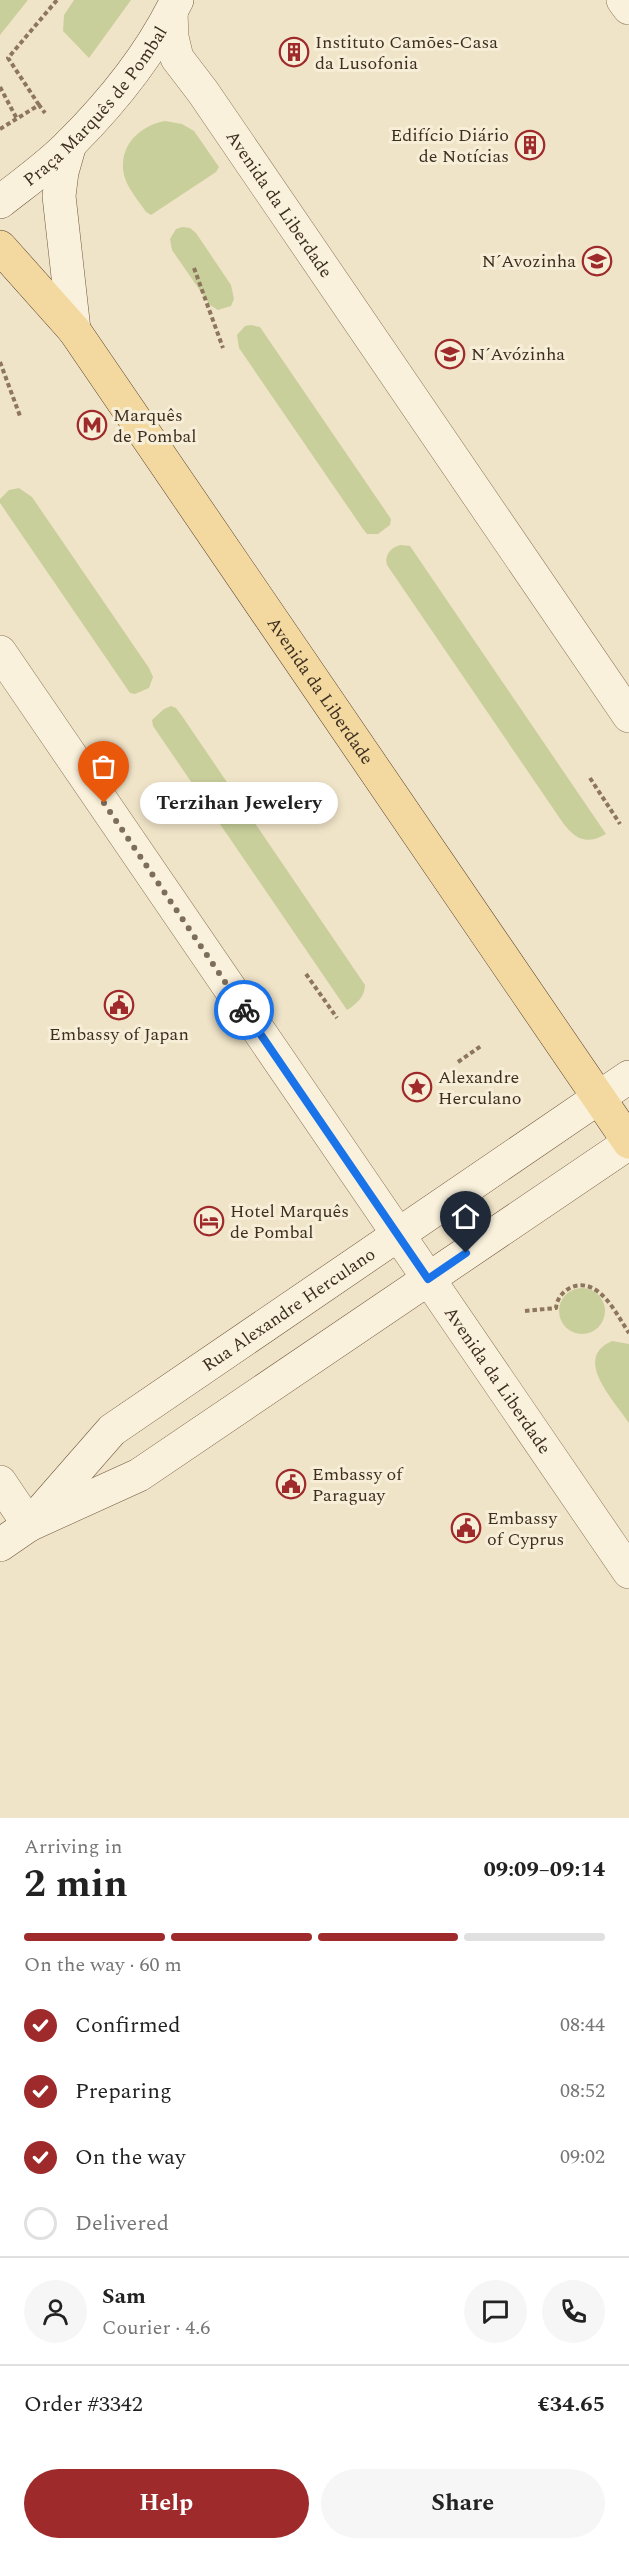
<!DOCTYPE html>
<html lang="en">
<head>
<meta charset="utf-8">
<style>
	body { margin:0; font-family:Spectral,serif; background:#f6f6f6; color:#222; height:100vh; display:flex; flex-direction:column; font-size:22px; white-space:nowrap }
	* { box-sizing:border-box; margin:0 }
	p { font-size:20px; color:#767676 }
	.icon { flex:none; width:33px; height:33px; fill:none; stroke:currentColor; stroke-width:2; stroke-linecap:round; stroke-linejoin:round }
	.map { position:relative; height:1818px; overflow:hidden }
	.panel { display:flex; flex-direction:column; background:#fff; flex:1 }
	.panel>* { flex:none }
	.pin { position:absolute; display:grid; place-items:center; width:51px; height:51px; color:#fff; margin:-62px -26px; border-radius:50% 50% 50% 0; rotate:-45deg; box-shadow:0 0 6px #0007 }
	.pin .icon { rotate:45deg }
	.courier { position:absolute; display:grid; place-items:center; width:60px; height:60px; margin:-30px; border:4px solid #1a73e8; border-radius:50%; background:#fff; color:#222; box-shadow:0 2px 8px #0007 }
	.bubble { position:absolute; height:42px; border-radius:21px; background:#fff; box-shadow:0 3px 9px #0003; font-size:20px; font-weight:700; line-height:42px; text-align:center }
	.head em { font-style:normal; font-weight:700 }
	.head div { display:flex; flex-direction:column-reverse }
	.head { display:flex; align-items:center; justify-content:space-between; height:102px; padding:0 24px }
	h1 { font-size:39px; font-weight:700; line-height:45px }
	.bar { display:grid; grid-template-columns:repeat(4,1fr); gap:9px 6px; align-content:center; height:72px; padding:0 24px }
	.bar i { height:8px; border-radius:4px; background:#e0e0e0 }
	.bar .selected { background:#9e2a2b }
	.bar p { grid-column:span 4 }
	.line { display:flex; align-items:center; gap:15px; padding:0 24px; border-top:2px solid #e0e0e0 }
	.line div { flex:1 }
	.round { display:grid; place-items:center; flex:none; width:63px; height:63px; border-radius:32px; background:#f6f6f6 }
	ol { padding:0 24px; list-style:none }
	li { display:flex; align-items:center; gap:18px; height:66px }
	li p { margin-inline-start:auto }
	li .icon { padding:6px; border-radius:50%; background:#9e2a2b; color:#fff; stroke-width:4 }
	li:last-child { color:#767676 }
	li i { width:33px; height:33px; border:3px solid #e0e0e0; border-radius:50% }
	.primary-button { display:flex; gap:12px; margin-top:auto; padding:12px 24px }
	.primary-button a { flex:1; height:69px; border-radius:36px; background:#9e2a2b; color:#fff; font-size:24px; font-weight:700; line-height:69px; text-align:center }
	.primary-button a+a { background:#f6f6f6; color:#222 }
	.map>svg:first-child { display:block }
</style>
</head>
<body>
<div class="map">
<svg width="629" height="1818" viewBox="0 0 629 1818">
	<rect width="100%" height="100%" fill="#f0e4c8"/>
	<g fill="#c9cf9b">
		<path d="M0,0H28L0,35Z"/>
		<path d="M74,0H131L89,58L63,31L64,15Z"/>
		<path d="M165,121L182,124L194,131L219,167L216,172L151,215L146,212C139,201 127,188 124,175C118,146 139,126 165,121Z"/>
		<path d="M182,227L190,228L196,233L231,285L234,299L231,306L218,310L210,305L172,250L170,239L176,229Z"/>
		<path d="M251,325L260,327L391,519L390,525L378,534H367L363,529L239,348L237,335L245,326Z"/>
		<path d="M19,488L32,497L149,668L153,677L149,688L135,694L130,693L0,503V499L9,490Z"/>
		<path d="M401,545L410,546L606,834C587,845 576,840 563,823L387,565C384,555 391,547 401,545Z"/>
		<path d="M171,706L176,708L182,716L365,985C365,996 357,1004 347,1010L153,726L152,720L164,709Z"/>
		<circle cx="582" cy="1311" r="23"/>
		<path d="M612,1341L629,1344V1423C614,1400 572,1358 612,1341Z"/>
	</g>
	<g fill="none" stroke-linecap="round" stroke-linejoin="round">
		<g stroke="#8d765c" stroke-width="34">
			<g id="street">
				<path d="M623,0L629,8"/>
				<path id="s1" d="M171,13L172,37L177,58L203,92L629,716"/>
				<path id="s2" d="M0,652L629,1572"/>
				<path d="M0,1482L29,1525"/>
			</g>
		</g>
		<g stroke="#6f573f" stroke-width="34">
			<g id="secondary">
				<path d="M70,144L62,172L59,196L74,330"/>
				<path id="s3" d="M0,202C24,183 50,165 71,143C113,101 151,54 177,0"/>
				<path id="s4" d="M29,1525L112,1430L629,1077"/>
				<path d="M0,1545L29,1525L139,1475L629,1143"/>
			</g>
		</g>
		<g stroke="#5b4430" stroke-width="34">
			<g id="primary">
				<path id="s5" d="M0,247L74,330L629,1142"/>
			</g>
		</g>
		<g stroke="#8d765c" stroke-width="4" stroke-dasharray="4.5 3" stroke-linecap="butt">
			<path d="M0,87L17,119"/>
			<path d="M39,105L8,58L57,0"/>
			<path d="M0,129L39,105L45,113"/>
			<path d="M194,268L223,348"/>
			<path d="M0,362L20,416"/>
			<path d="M590,778L620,824"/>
			<path d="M306,974L337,1018"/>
			<path d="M458,1062L481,1046"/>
			<path d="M525,1311L556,1308C557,1298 563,1291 572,1287C600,1277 616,1314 629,1333"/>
		</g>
		<use href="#street" stroke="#faf1dc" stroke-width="33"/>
		<use href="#secondary" stroke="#faf1dc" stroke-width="33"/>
		<use href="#primary" stroke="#f3d9a0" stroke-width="33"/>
	</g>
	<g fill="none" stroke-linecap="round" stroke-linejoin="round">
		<path stroke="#7c6e5b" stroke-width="6" stroke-dasharray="0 10.8" d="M104,803L244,1010"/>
		<path stroke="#1a73e8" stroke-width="8" d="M244,1010L428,1279L466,1253"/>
	</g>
	<defs>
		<g id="building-ring" transform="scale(1.5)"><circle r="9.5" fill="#f7eed8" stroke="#9e2a2b" stroke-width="1.5"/><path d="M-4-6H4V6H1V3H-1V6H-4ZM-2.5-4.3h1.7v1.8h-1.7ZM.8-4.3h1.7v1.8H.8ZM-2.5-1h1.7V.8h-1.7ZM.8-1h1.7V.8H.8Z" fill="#9e2a2b"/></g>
		<g id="school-ring" transform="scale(1.5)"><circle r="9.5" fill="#f7eed8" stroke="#9e2a2b" stroke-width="1.5"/><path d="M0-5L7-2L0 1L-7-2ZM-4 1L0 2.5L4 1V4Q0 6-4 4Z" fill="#9e2a2b"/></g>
		<g id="metro-ring" transform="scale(1.5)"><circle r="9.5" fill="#f7eed8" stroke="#9e2a2b" stroke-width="1.5"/><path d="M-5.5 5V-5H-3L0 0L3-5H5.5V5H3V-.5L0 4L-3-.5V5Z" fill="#9e2a2b"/></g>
		<g id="civic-ring" transform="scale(1.5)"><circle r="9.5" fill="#f7eed8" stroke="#9e2a2b" stroke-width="1.5"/><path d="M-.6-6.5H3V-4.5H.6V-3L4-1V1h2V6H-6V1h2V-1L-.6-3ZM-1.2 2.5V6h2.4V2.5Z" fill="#9e2a2b"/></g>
		<g id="sight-ring" transform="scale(1.5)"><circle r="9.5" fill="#f7eed8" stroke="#9e2a2b" stroke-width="1.5"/><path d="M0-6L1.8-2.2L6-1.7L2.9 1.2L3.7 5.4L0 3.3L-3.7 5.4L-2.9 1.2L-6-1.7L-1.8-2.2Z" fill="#9e2a2b"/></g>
		<g id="hotel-ring" transform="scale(1.5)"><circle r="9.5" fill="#f7eed8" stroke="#9e2a2b" stroke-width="1.5"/><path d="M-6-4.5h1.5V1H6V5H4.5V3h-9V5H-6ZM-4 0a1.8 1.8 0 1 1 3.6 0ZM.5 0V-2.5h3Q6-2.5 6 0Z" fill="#9e2a2b"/></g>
	</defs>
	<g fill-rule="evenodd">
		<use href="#building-ring" x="294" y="52"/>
		<use href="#building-ring" x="530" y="145"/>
		<use href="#school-ring" x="597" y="261"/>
		<use href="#school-ring" x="450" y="354"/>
		<use href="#metro-ring" x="92" y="425"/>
		<use href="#civic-ring" x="119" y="1005"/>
		<use href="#sight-ring" x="417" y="1087"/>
		<use href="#hotel-ring" x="209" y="1221"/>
		<use href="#civic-ring" x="291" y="1484"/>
		<use href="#civic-ring" x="466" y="1528"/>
	</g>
	<g text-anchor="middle" stroke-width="6" stroke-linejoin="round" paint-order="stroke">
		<g font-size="18" fill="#3d2e20" stroke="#f7eed8" text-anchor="start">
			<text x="315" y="48">Instituto Camões-Casa<tspan x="315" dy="21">da Lusofonia</tspan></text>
			<text x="509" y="141" text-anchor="end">Edifício Diário<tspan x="509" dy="21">de Notícias</tspan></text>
			<text x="576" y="267" text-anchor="end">N´Avozinha</text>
			<text x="471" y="360">N´Avózinha</text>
			<text x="113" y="421">Marquês<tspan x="113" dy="21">de Pombal</tspan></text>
			<text x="119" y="1040" text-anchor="middle">Embassy of Japan</text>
			<text x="438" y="1083">Alexandre<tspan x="438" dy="21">Herculano</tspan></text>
			<text x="230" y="1217">Hotel Marquês<tspan x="230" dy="21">de Pombal</tspan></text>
			<text x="312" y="1480">Embassy of<tspan x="312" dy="21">Paraguay</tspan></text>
			<text x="487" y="1524">Embassy<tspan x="487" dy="21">of Cyprus</tspan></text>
		</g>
		<g font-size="18" fill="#3d2e20" stroke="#f7eed8">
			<text dy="6" stroke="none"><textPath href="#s3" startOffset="136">Praça Marquês de Pombal</textPath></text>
			<text dy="6" stroke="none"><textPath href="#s1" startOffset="224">Avenida da Liberdade</textPath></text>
			<text dy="6" stroke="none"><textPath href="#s5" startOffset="548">Avenida da Liberdade</textPath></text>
			<text dy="6" stroke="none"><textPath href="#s4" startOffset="340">Rua Alexandre Herculano</textPath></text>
			<text dy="6" stroke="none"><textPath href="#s2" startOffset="882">Avenida da Liberdade</textPath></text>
		</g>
	</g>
</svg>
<div class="pin" style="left:104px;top:803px;background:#ea580c"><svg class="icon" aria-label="bag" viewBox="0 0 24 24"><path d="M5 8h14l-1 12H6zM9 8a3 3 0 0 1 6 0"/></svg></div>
<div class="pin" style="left:466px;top:1253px;background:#1f2937"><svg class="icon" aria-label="home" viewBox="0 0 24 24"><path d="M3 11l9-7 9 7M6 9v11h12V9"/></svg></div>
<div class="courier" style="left:244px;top:1010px"><svg class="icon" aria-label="bike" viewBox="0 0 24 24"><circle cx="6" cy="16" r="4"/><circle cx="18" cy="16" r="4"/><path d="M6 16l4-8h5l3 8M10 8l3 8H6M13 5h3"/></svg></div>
<div class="bubble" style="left:140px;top:782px;width:198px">Terzihan Jewelery</div>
</div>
<section class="panel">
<div class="head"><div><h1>2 min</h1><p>Arriving in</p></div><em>09:09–09:14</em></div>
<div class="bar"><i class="selected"></i><i class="selected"></i><i class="selected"></i><i></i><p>On the way · 60 m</p></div>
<ol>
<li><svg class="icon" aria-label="check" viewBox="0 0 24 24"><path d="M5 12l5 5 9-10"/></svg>Confirmed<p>08:44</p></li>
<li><svg class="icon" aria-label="check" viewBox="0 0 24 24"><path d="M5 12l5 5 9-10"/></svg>Preparing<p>08:52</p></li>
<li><svg class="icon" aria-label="check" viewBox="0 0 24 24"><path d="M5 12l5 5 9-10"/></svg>On the way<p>09:02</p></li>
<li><i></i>Delivered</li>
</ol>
<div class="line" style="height:108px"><a class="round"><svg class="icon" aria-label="person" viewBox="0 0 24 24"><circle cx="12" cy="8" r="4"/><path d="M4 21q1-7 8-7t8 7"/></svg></a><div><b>Sam</b><p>Courier · 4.6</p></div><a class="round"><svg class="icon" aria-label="chat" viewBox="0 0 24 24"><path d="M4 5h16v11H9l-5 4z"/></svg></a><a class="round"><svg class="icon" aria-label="phone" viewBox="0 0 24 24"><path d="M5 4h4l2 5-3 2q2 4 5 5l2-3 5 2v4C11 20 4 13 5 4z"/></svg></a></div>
<div class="line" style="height:78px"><div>Order #3342</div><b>€34.65</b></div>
<div class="primary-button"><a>Help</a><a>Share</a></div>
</section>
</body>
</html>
